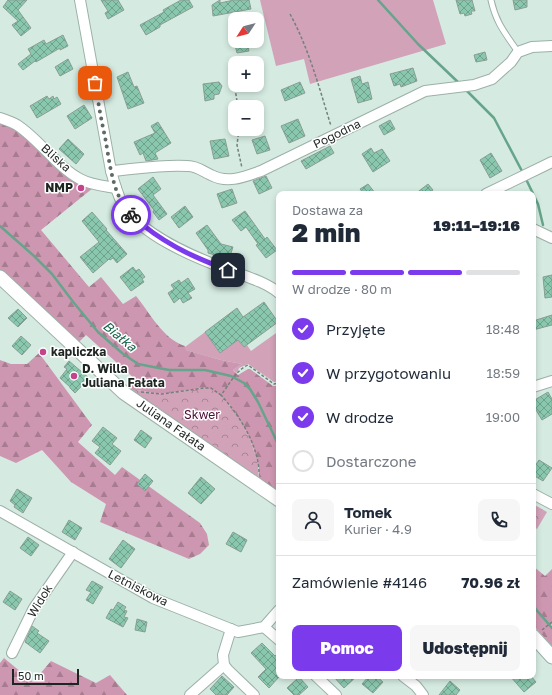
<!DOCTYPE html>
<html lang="pl">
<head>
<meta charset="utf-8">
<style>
	body { margin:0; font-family:"Golos Text",sans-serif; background:#f6f6f7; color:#1f2937; height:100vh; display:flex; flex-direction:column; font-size:15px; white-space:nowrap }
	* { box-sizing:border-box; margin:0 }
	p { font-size:13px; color:#747a83 }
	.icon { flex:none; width:22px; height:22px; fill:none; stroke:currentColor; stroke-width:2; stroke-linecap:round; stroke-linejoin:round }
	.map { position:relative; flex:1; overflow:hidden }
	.drawer { position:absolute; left:276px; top:191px; width:260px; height:488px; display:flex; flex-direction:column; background:#fff; border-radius:8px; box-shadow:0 2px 6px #0003 }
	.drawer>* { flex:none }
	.needle { width:26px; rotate:234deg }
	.tools { position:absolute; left:228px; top:12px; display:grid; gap:8px }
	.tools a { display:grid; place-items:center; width:36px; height:36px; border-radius:8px; background:#fff; box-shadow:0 2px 6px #0003; font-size:20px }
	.scale { position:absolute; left:12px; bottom:10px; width:67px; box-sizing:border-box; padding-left:4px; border:2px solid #1e2622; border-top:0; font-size:11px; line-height:14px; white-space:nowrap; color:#1e2622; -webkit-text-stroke:3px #fff; paint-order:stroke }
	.pin { position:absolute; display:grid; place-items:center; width:34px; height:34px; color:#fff; margin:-17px; border-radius:8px; box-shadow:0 2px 6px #0006 }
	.courier { position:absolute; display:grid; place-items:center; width:40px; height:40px; margin:-20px; border:3px solid #7c3aed; border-radius:50%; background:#fff; color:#222; box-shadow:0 1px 5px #0007 }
	.summary em { font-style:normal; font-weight:800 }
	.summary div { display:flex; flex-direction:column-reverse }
	.summary { display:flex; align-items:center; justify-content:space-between; height:68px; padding:0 16px }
	h1 { font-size:26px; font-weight:800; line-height:30px }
	.bar { display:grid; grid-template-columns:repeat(4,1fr); gap:6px 4px; align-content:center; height:48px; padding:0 16px }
	.bar i { height:5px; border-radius:3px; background:#e0e1e3 }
	.bar .selected { background:#7c3aed }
	.bar p { grid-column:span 4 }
	.line { display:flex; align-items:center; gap:10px; padding:0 16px; border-top:1px solid #e0e1e3 }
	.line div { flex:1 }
	.round { display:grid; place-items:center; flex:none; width:42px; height:42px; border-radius:8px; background:#f6f6f7 }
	ol { padding:0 16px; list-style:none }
	li { display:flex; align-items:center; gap:12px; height:44px }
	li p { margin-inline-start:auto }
	li .icon { padding:4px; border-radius:50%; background:#7c3aed; color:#fff; stroke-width:4 }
	li:last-child { color:#747a83 }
	li i { width:22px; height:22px; border:2px solid #e0e1e3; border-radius:50% }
	.button { display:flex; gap:8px; margin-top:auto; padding:8px 16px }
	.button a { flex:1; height:46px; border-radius:8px; background:#7c3aed; color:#fff; font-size:16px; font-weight:800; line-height:46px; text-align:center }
	.button a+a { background:#f6f6f7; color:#1f2937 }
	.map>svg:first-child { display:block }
</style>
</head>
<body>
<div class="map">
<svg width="552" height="695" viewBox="0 0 552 695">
	<defs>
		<pattern id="forest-firs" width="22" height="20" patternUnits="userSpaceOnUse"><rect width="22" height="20" fill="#ce97b1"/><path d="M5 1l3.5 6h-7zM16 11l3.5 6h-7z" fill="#a77b90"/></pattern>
		<pattern id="park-crowns" width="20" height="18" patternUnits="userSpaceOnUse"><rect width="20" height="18" fill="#d2a2b9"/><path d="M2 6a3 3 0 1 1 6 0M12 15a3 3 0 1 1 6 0" fill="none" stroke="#aa8496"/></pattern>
		<pattern id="building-cross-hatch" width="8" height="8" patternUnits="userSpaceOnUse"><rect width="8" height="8" fill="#89c8ae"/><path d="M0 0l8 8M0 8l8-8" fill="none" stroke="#6fa28d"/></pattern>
	</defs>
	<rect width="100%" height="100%" fill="#d5ebe1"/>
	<g fill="#d2a2b9">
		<path d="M260,0H433L446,44L310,84L304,59L276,66Z"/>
		<path d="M279,331V381L274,382L248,364L239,368L237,373L233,370L242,364L221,360L189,351L186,350L185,347L205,332L220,353L238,340L244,347L247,345L251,351Z"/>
	</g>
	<g fill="url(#forest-firs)">
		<path d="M0,118L16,124L66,169L98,184L41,230L89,287L101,277L123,304L136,296C150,313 163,339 185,346L186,350L221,360L242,364L233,370L238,375L248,369H250L273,386H276L279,392V500L259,485V469L253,447L246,431L230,405L204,388L162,394L136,390L124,393L136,380L86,335L74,347L0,277Z"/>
		<path d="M39,353L92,425L78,442L115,475L122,467L200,523L207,534L209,545L200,554L189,559L100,522L106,504L71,482L42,450L16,463L0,456V360L11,364H27Z"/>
		<path d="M533,566L545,576L552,569V624L550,626L552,628V646L533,625Z"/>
		<path d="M4,658L33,682L51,661L96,683L110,675L127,695H0V663Z"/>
	</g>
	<g fill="url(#park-crowns)">
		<path d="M204,388C226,390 247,429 253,448C258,460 259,472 259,485L126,393L136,390L162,394Z"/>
		<path d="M533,504L547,512L537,529L533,526Z"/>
	</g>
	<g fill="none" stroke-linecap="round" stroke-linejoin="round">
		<g stroke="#66a48b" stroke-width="2.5">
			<path d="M378,0L418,44L460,84"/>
			<path d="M465,89L494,118L523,173"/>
			<path d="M525,177L538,204L543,225"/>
			<path d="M0,226L34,256L52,274L74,303L98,332L122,353L138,364L169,370H205L231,376L244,383L250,389L258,402L279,446"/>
			<path d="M533,606L552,628"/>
		</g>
	</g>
	<g fill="url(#building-cross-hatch)" stroke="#8a9e95">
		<path d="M8,0H27L18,10L31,28L21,36L12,25L18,21L3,7Z"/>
		<path d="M101,0H118L124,10L108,19L105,13L108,11Z"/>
		<path d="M181,0H189L193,7L160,25V27L146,35L140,25L164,12L163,10Z"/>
		<path d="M220,0V3L234,0H249L251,9L213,16L212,5Z"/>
		<path d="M456,0H472L475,11H471L472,14L465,16L464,13L460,14Z"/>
		<path d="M513,0H527V7L515,10Z"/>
		<path d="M63,35L68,46L60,50V48L36,62L35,61L23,70L18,64L31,54L28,49L44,40L46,44Z"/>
		<path d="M234,41H247L249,51L237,53Z"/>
		<path d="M485,52L487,60L476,62L474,55Z"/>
		<path d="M68,59L73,69L60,76L55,67Z"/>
		<path d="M413,68L417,81L401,87L400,84L394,86L390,74Z"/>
		<path d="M128,72L134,87L137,86L144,103L128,109L117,77Z"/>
		<path d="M360,76L362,84L368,82L372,99L358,103L351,79Z"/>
		<path d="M219,82L222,86L219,94L214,95V99L205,101L203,84Z"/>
		<path d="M300,82L305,93L285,101L281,90Z"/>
		<path d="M47,96L49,99L53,96L54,99L57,97L61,104L37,118L30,106Z"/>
		<path d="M84,105L92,118L75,129L67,116Z"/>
		<path d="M298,119L305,136L289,143L281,126Z"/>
		<path d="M390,120L395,129L384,135L379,126Z"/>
		<path d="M158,122L171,143L155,153L158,159L146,161L143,153L140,155L134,142L155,133L151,126Z"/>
		<path d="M265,136L270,150L257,154L252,140Z"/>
		<path d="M68,139L84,154L76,164L59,149Z"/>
		<path d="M225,139L229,156L214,159L210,141Z"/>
		<path d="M330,146L334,153L306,169L301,161Z"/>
		<path d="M371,148L374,153L382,149L390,161L373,172L362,154Z"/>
		<path d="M491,153L502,171L490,178L480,160Z"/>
		<path d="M266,176L272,188L259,194L253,181Z"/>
		<path d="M153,177L161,189L153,195L167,214L159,220L153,212L154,210L138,189Z"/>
		<path d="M368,184L376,194H364L360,189Z"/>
		<path d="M428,184L433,190L427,194H415Z"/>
		<path d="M232,189L237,203L222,208L217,194Z"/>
		<path d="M185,206L193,217L179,228L171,217Z"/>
		<path d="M245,211L265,239L267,237L277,250L266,258L256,245L258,244L246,227L241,231L232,220Z"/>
		<path d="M92,212L107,229L106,230L127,254L117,263L113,258L110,260L109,259L93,273L80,257L99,242L82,221Z"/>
		<path d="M207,225L221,244L233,247L229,259L208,253V250L196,233Z"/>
		<path d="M133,267L136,271L139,269L145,277L142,279L144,282L131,291L120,277Z"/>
		<path d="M552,275V297L545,298L543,277Z"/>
		<path d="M188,278L195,289L188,293L192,298L183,303L180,298L174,303L168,293L174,289L171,285L179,280L181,283Z"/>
		<path d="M264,302L278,322L244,347L238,340L220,353L205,332L237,308L243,317Z"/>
		<path d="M18,309L27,318L18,327L8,318Z"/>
		<path d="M552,315V325L533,330V321Z"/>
		<path d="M21,336L31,345L22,355L12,346Z"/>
		<path d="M69,361L89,378L75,393L70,388V387L60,378L67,369L64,367Z"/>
		<path d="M548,392L552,399V414L542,420L533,405V401Z"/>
		<path d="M103,427L117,438L112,444L121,451L110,465L95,453L100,447L92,441Z"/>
		<path d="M141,430L152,438L145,448L134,440Z"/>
		<path d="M539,460L552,468L543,481L533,475V469Z"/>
		<path d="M145,474L153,481L145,491L137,484Z"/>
		<path d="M201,477L215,489L201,504L188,493Z"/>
		<path d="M17,489L32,498L23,513L14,507L15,505L10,501Z"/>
		<path d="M69,520L82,528L75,540L62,532Z"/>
		<path d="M233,532L247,540L241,552L226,544Z"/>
		<path d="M28,537L39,545L31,556L20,548Z"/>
		<path d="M123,540L135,549L121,568L109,559Z"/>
		<path d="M92,581L103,587L93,604L86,600L91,592L86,590Z"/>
		<path d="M10,591L22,599L15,610L3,602Z"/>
		<path d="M118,602L126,607L124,610L127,611L124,617L128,618L123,627L106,618L111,609L113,610Z"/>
		<path d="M137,619L147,622L145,632L135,630Z"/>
		<path d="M32,626L39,631L37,633L49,641L40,653L25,642Z"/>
		<path d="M262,643L275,656L279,653V677L269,688L258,677L266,669L251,653Z"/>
		<path d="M222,676L234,687L227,695H216L210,689Z"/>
		<path d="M333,676H357L344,688Z"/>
		<path d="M369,676H376L383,682L373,693L362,684Z"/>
		<path d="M510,676H531L536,682L524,692Z"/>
		<path d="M299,677L308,687L299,695H294L287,688Z"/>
		<path d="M450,681L460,690L456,695H439Z"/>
	</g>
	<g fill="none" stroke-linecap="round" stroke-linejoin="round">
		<g stroke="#9cb0a7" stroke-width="7">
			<path id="service" d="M491,0C496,23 505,33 518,52"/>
		</g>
		<g stroke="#9cb0a7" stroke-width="12">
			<g id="minor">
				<path d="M80,0L111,171C114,182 117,193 122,203C140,235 194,257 226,269C244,276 264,281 279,293"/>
				<path d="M0,118C6,120 12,122 17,125C40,140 57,167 80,179C91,185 104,186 116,188"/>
				<path d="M111,171C136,169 164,164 188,166C197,166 204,172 211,175C228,184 244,177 261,171L425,91L474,85L492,79L511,62L518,52L532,47L552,46"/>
				<path d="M486,194L552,162"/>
				<path d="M533,229L552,238"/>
				<path d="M533,387L552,381"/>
				<path d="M533,494L552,504"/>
				<path d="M0,511L153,598L238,632L264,627L279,610"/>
				<path d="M264,627L279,640"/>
				<path d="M12,653L34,608L73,552"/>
				<path d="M224,665L228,670L254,695"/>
				<path d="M316,676L336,695"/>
				<path d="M403,676L416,686L423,695"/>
				<path d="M190,695L224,665L223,655L231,629"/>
			</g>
		</g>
		<g stroke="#9cb0a7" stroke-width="15">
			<g id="tertiary">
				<path d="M0,277L124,393L279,500"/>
				<path d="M533,636L552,657"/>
			</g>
		</g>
		<g stroke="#73817a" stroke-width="1.5" stroke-dasharray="3 2" stroke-linecap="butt">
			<path d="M290,14C309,49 319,87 331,126"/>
			<path d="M229,64L234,83L238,107"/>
			<path d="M239,129L237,145L242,168"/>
			<path d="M533,276L538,275"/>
			<path d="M141,392L162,394L204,388H211L221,395"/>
			<path d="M259,472C258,444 239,415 221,395C229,385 236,370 248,365L274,384L279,383"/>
			<path d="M542,630L552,622"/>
		</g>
		<use href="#service" stroke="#fff" stroke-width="5"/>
		<use href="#minor" stroke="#fff" stroke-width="10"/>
		<use href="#tertiary" stroke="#fff" stroke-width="13"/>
	</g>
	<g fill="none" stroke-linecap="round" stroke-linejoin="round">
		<path stroke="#5e6b65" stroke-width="4" stroke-dasharray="0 7.2" d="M95,83C98,101 101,119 105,137C110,163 112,195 131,215"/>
		<path stroke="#7c3aed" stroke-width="5" d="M131,215C161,242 190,256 228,270"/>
	</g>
	<g fill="#c4438c" stroke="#fff" stroke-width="1.5">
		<circle cx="81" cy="188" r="4"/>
		<circle cx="43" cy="352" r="4"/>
		<circle cx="74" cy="376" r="4"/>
	</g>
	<g text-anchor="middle" stroke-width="3" stroke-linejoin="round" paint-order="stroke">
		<g font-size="12" fill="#1e2622" stroke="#fff">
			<text transform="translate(337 134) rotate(-26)" y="4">Pogodna</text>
			<text transform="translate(56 158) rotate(42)" y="4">Bliska</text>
			<text transform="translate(171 425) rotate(35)" y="4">Juliana Fałata</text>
			<text transform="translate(138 588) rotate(27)" y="4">Letniskowa</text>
			<text transform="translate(40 601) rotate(-59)" y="4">Widok</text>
		</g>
		<g font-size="12" font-weight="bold" fill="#1e2622" stroke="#fff" text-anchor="start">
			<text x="73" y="192" text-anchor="end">NMP</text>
			<text x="51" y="356">kapliczka</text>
			<text x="82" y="373">D. Willa<tspan x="82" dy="14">Juliana Fałata</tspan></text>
		</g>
		<g font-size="12" fill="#4c0b32" stroke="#fff">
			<text x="202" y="419">Skwer</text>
		</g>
		<g font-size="13" font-style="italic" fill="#14624a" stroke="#fff">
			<text transform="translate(120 336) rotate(40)" y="5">Białka</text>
		</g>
	</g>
</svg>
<div class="tools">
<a><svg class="needle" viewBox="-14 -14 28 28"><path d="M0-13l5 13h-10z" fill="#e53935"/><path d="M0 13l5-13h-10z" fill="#747a83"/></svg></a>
<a>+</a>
<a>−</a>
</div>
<div class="scale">50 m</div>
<div class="pin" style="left:95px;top:83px;background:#ea580c"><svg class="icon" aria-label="bag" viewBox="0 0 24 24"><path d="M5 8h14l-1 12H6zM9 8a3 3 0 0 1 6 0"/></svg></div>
<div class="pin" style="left:228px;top:270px;background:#1f2937"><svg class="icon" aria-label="home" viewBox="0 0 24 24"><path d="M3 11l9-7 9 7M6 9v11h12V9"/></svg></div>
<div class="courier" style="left:131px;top:215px"><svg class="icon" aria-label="bike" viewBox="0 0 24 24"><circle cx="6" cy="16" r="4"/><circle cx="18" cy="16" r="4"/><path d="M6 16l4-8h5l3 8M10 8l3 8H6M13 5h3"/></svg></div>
<section class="drawer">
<div class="summary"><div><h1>2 min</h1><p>Dostawa za</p></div><em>19:11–19:16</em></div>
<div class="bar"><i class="selected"></i><i class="selected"></i><i class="selected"></i><i></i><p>W drodze · 80 m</p></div>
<ol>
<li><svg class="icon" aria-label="check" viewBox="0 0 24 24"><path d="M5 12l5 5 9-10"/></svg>Przyjęte<p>18:48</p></li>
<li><svg class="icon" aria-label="check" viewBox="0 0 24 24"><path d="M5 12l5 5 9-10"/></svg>W przygotowaniu<p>18:59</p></li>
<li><svg class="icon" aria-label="check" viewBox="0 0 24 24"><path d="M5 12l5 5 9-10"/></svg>W drodze<p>19:00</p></li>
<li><i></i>Dostarczone</li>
</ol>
<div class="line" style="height:72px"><a class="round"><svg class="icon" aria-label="person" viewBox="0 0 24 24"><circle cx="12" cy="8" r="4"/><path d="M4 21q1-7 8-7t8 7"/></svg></a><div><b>Tomek</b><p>Kurier · 4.9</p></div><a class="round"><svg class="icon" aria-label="phone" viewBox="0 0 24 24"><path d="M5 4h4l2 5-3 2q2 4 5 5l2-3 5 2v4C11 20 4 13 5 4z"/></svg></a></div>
<div class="line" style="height:52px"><div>Zamówienie #4146</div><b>70.96 zł</b></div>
<div class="button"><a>Pomoc</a><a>Udostępnij</a></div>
</section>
</div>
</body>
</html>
